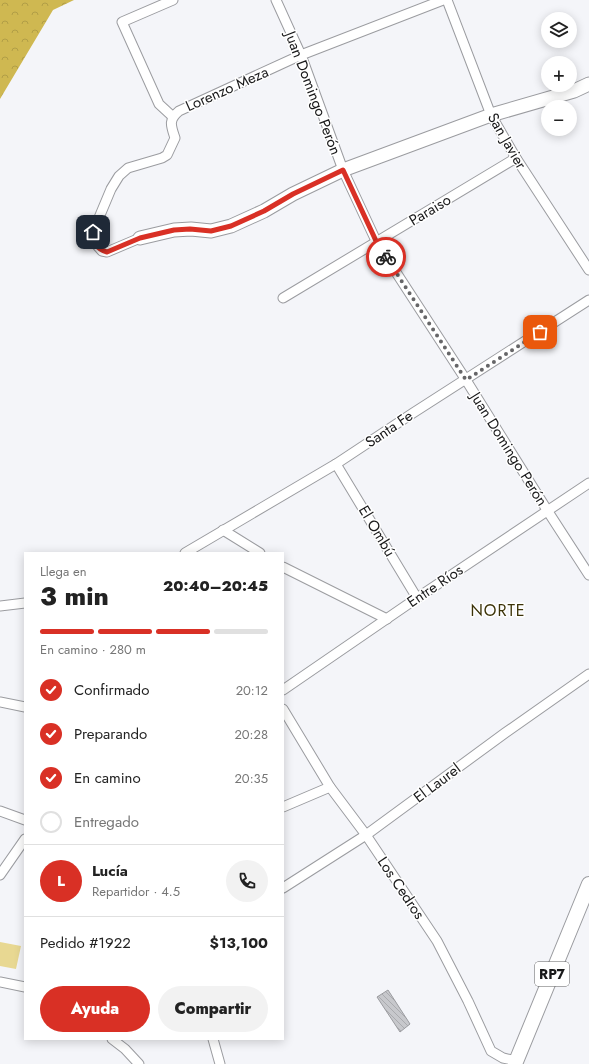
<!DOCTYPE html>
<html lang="es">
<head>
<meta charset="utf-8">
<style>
	body { margin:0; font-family:Jost,sans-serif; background:#f2f2f2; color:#222; height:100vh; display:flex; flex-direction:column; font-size:15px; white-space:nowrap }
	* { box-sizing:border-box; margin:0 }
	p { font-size:13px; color:#767676 }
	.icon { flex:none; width:22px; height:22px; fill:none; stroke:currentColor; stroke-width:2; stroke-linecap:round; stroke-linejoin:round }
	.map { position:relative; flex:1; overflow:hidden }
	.details { position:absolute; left:24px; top:552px; width:260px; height:488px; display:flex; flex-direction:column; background:#fff; border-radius:0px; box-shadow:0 2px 10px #0003 }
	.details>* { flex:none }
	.buttons { position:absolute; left:541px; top:12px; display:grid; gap:8px }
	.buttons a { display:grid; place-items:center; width:36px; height:36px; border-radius:50%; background:#fff; box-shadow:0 2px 10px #0003; font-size:20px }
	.pin { position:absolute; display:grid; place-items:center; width:34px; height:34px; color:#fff; margin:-17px; border-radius:8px; box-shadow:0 2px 6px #0006 }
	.courier { position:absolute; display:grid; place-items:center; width:40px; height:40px; margin:-20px; border:3px solid #d93025; border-radius:50%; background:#fff; color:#222; box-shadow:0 1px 5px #0007 }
	.overview em { font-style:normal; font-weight:800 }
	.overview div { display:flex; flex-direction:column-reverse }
	.overview { display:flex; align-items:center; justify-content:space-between; height:68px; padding:0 16px }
	h1 { font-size:26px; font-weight:800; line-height:30px }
	.bar { display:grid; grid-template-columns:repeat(4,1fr); gap:6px 4px; align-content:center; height:48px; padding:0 16px }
	.bar i { height:5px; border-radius:3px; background:#e0e0e0 }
	.bar .on { background:#d93025 }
	.bar p { grid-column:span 4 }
	.line { display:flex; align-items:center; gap:10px; padding:0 16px; border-top:1px solid #e0e0e0 }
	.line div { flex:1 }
	.round { display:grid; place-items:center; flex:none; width:42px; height:42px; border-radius:21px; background:#f2f2f2 }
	ol { padding:0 16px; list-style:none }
	li { display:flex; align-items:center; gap:12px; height:44px }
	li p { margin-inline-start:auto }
	li .icon { padding:4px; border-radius:50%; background:#d93025; color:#fff; stroke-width:4 }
	li:last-child { color:#767676 }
	li i { width:22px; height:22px; border:2px solid #e0e0e0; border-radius:50% }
	.primary-button { display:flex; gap:8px; margin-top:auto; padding:8px 16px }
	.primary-button a { flex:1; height:46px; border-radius:24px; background:#d93025; color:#fff; font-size:16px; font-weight:800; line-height:46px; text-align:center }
	.primary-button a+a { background:#f2f2f2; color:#222 }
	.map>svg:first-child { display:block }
</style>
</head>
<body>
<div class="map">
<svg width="589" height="1064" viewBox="0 0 589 1064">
	<defs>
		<pattern id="forest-crowns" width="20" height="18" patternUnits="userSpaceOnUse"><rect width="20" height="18" fill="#cfb851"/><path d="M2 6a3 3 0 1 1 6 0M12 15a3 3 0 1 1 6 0" fill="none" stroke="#b19e46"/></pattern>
		<pattern id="building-back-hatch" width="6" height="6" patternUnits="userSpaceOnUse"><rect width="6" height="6" fill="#c7c8cc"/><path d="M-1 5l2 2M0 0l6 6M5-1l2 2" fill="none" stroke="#aaabaf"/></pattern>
	</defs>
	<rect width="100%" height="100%" fill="#f4f5f9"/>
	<path fill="url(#forest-crowns)" d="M0,0H74L53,10L0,99Z"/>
	<path fill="#e8d892" d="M0,942L21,946L16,969L0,966Z"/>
	<path fill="url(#building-back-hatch)" stroke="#9a9b9f" d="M388,990L410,1024L400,1032L377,997Z"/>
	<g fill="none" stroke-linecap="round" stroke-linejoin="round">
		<g stroke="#9b9ca0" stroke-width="11">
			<g id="street">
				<path d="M276,0L301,55L343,170L377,243L466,380L547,510L589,575"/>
				<path d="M447,0L491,115L516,158L589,270"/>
				<path d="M172,116L159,104L122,22L173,0"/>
				<path d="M140,238L107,252L102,251L94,242L93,232L111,189L119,176L128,168L162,158L167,155L175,138C171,126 168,120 179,111L301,55L443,0"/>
				<path d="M283,298L516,158"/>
				<path d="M336,464L417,598"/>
				<path d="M223,530L260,553"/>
				<path d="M185,553L336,464L413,413L589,300"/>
				<path d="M283,567L387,619"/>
				<path d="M0,606L25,603"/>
				<path d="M283,690L417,598L589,483"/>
				<path d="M0,702L25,707"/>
				<path d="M283,709L330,787L366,835L437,941L468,1001L491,1051L503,1058L517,1061"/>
				<path d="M283,807L330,787"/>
				<path d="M0,811L25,820"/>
				<path d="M0,875L25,839"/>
				<path d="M283,888L366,835L505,733L589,674"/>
				<path d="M0,982L25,987"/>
				<path d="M112,1039L125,1049L139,1064"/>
				<path d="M213,1039L220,1064"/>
			</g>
		</g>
		<g stroke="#9b9ca0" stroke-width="15">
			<path id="secondary" d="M140,238L174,230L191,229L211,231L231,226L264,211L293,194L343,170L491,115L574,91L589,84"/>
		</g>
		<g stroke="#9b9ca0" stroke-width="16">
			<path id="primary" d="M515,1064L589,884"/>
		</g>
		<use href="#street" stroke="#fff" stroke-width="9"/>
		<use href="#secondary" stroke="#fff" stroke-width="13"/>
		<use href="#primary" stroke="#fff" stroke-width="14"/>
	</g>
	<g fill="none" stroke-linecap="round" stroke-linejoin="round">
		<path stroke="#666668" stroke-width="4" stroke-dasharray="0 7.2" d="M386,257L466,380L540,332"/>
		<path stroke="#d93025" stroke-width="5" d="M93,232C94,243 96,249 107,252L140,238L174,230L190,229L211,231L231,226L264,211L293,194L343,170L377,243L386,257"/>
	</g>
	<g text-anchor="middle" stroke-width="3" stroke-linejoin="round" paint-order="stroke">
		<rect fill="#fff" stroke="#5e5e5f" stroke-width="1" x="535" y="962" width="34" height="24" rx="3"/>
		<g font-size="14" font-weight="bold" fill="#19191a">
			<text x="552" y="979">RP7</text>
		</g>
		<g font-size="15" fill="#19191a" stroke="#fff">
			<text transform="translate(227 89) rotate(-24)" y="5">Lorenzo Meza</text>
			<text transform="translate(313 93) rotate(69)" y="5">Juan Domingo Perón</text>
			<text transform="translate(507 141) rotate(60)" y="5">San Javier</text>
			<text transform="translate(430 210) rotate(-31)" y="5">Paraiso</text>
			<text transform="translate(389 429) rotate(-34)" y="5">Santa Fe</text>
			<text transform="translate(509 449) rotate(58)" y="5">Juan Domingo Perón</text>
			<text transform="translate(377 531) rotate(59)" y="5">El Ombú</text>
			<text transform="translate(435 586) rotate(-34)" y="5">Entre Ríos</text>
			<text transform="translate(437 783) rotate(-37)" y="5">El Laurel</text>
			<text transform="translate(401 888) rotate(56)" y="5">Los Cedros</text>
		</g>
		<g font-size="16" letter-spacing="1" fill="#3c3308" stroke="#fff">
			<text x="498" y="616">NORTE</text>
		</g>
	</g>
</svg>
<div class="buttons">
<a><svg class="icon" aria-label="layers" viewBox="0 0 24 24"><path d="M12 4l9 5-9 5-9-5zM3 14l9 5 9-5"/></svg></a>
<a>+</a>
<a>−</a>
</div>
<div class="pin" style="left:540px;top:332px;background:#ea580c"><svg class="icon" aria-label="bag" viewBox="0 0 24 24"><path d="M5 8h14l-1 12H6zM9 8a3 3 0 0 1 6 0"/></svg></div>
<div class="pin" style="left:93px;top:232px;background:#1f2937"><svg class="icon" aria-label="home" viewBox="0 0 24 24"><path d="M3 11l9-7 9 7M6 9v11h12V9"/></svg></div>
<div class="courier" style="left:386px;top:257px"><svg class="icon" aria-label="bike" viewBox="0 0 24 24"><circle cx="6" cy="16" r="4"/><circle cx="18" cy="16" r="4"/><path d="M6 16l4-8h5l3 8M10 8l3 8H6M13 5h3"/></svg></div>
<section class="details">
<div class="overview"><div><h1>3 min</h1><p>Llega en</p></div><em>20:40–20:45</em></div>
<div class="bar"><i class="on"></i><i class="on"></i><i class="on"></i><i></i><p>En camino · 280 m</p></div>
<ol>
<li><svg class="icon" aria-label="check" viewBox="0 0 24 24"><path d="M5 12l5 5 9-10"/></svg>Confirmado<p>20:12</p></li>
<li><svg class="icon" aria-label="check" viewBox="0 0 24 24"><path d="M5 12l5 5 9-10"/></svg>Preparando<p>20:28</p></li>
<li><svg class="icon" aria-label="check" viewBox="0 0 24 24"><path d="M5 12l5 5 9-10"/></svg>En camino<p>20:35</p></li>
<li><i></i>Entregado</li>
</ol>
<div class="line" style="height:72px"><b class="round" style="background:#d93025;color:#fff">L</b><div><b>Lucía</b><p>Repartidor · 4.5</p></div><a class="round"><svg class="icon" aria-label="phone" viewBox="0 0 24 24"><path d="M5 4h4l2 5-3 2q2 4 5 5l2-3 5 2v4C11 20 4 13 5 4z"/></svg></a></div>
<div class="line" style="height:52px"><div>Pedido #1922</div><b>$13,100</b></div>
<div class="primary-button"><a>Ayuda</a><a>Compartir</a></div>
</section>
</div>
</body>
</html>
